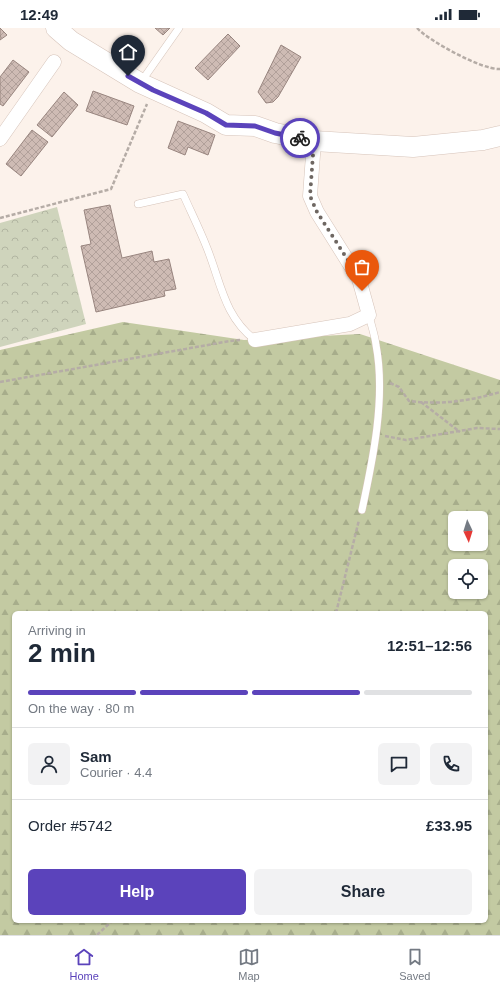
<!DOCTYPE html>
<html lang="en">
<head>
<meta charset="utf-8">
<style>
	body { margin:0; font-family:Arial,sans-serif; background:#f2f2f3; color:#1f2937; height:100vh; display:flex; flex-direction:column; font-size:15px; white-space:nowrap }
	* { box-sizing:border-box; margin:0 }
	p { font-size:13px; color:#747a83 }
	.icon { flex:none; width:22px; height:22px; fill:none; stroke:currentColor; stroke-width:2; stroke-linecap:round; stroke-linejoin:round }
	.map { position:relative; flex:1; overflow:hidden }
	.details { position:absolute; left:12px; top:583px; width:476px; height:312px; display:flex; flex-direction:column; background:#fff; border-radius:6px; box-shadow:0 1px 3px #0004 }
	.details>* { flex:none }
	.needle { width:26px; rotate:176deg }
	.buttons { position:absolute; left:448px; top:483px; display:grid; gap:8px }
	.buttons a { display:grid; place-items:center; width:40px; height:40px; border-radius:6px; background:#fff; box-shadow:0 1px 3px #0004; font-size:20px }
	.pin { position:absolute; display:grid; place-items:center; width:34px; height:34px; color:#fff; margin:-41px -17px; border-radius:50% 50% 50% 0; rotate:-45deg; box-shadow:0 0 4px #0007 }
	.pin .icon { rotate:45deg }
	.courier { position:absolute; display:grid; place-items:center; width:40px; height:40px; margin:-20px; border:3px solid #5b43bb; border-radius:50%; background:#fff; color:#222; box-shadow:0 1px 5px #0007 }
	.headline em { font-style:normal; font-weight:800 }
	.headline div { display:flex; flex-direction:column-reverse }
	.headline { display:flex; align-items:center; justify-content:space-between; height:68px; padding:0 16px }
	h1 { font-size:26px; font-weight:800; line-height:30px }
	.bar { display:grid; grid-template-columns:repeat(4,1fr); gap:6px 4px; align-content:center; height:48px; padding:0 16px }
	.bar i { height:5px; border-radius:3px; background:#e0e1e3 }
	.bar .on { background:#5b43bb }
	.bar p { grid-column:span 4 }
	.line { display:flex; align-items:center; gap:10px; padding:0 16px; border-top:1px solid #e0e1e3 }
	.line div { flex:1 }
	.round { display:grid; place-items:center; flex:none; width:42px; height:42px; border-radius:6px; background:#f2f2f3 }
	.primary-button { display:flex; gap:8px; margin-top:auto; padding:8px 16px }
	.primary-button a { flex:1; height:46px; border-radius:6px; background:#5b43bb; color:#fff; font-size:16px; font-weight:800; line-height:46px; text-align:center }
	.primary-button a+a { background:#f2f2f3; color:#1f2937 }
	.status { display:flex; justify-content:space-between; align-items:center; height:28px; padding:0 20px; background:#fff; direction:ltr }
	.status svg { height:11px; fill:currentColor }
	.menu { display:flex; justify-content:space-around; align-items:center; height:56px; border-top:1px solid #e0e1e3; background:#fff; font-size:11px; color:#747a83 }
	.menu a { display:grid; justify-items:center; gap:2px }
	.menu .on { color:#5b43bb }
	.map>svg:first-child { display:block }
</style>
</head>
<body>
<div class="status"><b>12:49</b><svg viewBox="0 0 49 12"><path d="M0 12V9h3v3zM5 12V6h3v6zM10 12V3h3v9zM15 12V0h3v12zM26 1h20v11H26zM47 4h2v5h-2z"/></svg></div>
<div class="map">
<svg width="500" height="907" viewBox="0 0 500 907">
	<defs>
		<pattern id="forest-firs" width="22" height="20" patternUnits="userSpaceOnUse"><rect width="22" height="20" fill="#c3caa2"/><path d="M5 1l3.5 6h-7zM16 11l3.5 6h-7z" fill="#a7ad8b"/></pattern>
		<pattern id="park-crowns" width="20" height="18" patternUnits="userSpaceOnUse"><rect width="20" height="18" fill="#cfd4bc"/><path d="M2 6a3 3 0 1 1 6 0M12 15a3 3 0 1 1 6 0" fill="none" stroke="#b1b5a1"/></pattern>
		<pattern id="building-cross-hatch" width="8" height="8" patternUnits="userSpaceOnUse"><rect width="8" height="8" fill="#cebbb4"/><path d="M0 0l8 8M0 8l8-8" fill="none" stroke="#b1a09a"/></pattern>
	</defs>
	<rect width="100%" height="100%" fill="#fcf2eb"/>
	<path fill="url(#forest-firs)" fill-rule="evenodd" d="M123,294L244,312L360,306L500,352V907H0V322ZM455,490H481V516H455ZM455,538H481V564H455ZM14,585H486V893H14Z"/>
	<path fill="url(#park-crowns)" d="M57,179L86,296L0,319V195Z"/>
	<g fill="url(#building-cross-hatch)" stroke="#98857f">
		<path d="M0,0L7,7L0,12Z"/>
		<path d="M155,0H170L163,7Z"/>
		<path d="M228,6L240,18L208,52L195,40Z"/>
		<path d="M281,17L301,29L278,69L273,74L266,75L258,64Z"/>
		<path d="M13,32L29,44L3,78L0,76V49Z"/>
		<path d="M93,63L134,78L127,97L86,83Z"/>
		<path d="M64,64L78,77L52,109L37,97Z"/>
		<path d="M178,93L215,107L208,127L188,119L185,127L168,120Z"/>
		<path d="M32,102L48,114L21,148L6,136Z"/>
		<path d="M110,177L122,230L152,223L154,234L169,231L176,261L164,263L165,268L96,284L81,218L91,216L84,182Z"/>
	</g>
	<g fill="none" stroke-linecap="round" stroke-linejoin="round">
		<g stroke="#d6c4ba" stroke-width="8">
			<g id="service">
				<path d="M141,54L179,0"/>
				<path d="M138,176L183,166C191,184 200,202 207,220C221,255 224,288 255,312"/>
				<path d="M362,482C373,431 386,369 376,317C375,307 371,297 369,287"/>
			</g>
		</g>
		<g stroke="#d6c4ba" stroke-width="15">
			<g id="minor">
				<path d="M0,111L54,34"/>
				<path d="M255,312L350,296L369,287L359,251L317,184L310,168L314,113"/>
			</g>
		</g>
		<g stroke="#d6c4ba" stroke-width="21">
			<path id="secondary" d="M56,0L71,13L140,55L206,85L226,97L255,98L275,105L314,113L413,119L483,112L500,108"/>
		</g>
		<g stroke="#b5aca6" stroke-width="2.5" stroke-dasharray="4 2" stroke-linecap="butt">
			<path d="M417,0C429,13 482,42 500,41"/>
			<path d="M0,190L111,161L147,76"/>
			<path d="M0,354L230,313L240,312"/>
			<path d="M390,355L399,359L409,373C441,377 470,373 500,364"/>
			<path d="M421,374L460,404"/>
			<path d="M385,408L406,412L477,400L500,401"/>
			<path d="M336,585L359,492"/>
			<path d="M97,907L112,893"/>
		</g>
		<use href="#service" stroke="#fff" stroke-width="7"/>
		<use href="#minor" stroke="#fff" stroke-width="14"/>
		<use href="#secondary" stroke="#fff" stroke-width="20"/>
	</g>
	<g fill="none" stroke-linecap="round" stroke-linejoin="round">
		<path stroke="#6e6762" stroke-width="4" stroke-dasharray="0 7.2" d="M300,110L314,113L310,168L317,184L360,251L362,263"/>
		<path stroke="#5b43bb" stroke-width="5" d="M128,48L153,62L206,85L226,97L255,98L275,105L300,110"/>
	</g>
</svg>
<div class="buttons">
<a><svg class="needle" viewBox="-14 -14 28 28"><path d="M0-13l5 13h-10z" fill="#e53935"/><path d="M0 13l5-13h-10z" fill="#747a83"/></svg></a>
<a><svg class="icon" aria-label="locate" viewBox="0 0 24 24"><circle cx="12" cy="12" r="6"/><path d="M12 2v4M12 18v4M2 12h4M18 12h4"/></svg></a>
</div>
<div class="pin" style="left:362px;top:263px;background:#ea580c"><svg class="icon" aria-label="bag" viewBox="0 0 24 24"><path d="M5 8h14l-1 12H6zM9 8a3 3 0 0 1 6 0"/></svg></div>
<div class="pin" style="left:128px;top:48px;background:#1f2937"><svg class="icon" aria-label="home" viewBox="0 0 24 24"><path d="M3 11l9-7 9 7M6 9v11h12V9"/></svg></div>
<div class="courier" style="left:300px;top:110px"><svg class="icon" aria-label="bike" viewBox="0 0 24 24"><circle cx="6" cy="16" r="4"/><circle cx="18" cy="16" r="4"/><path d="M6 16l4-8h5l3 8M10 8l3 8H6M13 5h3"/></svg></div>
<section class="details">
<div class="headline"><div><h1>2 min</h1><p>Arriving in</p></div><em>12:51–12:56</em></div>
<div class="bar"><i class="on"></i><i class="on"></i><i class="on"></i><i></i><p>On the way · 80 m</p></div>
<div class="line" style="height:72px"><a class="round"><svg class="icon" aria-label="person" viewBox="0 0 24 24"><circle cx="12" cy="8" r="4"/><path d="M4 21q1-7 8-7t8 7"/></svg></a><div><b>Sam</b><p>Courier · 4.4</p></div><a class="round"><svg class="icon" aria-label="chat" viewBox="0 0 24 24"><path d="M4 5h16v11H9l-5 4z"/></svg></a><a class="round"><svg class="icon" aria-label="phone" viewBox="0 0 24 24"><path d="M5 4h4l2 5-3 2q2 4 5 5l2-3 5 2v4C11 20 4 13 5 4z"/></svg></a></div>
<div class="line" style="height:52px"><div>Order #5742</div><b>£33.95</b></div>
<div class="primary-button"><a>Help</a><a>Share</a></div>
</section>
</div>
<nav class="menu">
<a class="on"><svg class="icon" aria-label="home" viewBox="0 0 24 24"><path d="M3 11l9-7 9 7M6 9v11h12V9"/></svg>Home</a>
<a><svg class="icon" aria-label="map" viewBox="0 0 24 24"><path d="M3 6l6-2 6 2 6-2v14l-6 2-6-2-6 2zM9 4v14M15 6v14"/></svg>Map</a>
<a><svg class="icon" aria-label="saved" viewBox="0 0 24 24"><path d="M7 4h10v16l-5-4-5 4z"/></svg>Saved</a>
</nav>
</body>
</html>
